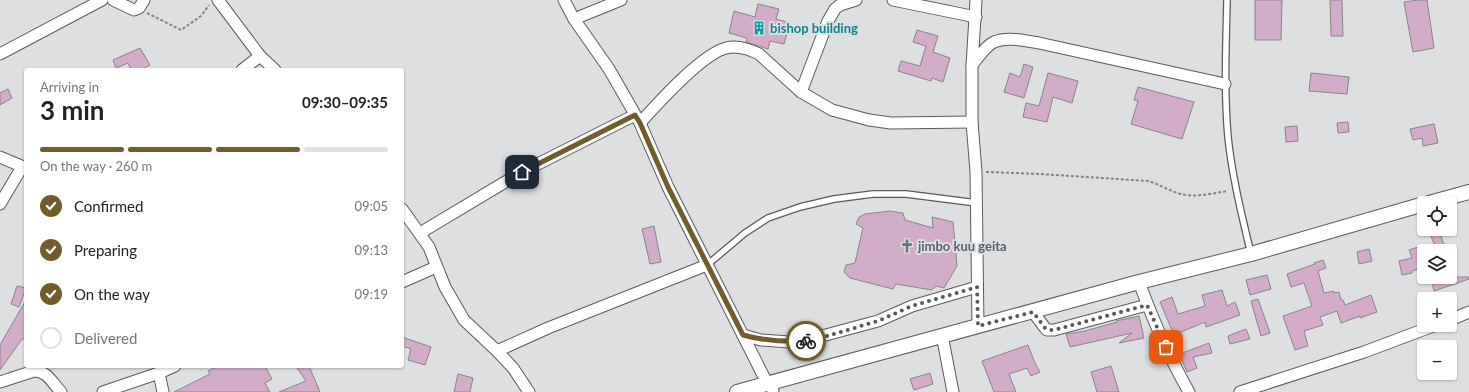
<!DOCTYPE html>
<html lang="en">
<head>
<meta charset="utf-8">
<style>
	body { margin:0; font-family:Lato,sans-serif; background:#f2f2f2; color:#222; height:100vh; display:flex; flex-direction:column; font-size:15px; white-space:nowrap }
	* { box-sizing:border-box; margin:0 }
	p { font-size:13px; color:#767676 }
	.icon { flex:none; width:22px; height:22px; fill:none; stroke:currentColor; stroke-width:2; stroke-linecap:round; stroke-linejoin:round }
	.map { position:relative; flex:1; overflow:hidden }
	.panel { position:absolute; left:24px; top:68px; width:380px; height:300px; display:flex; flex-direction:column; background:#fff; border-radius:4px; box-shadow:0 1px 3px #0004 }
	.panel>* { flex:none }
	.controls { position:absolute; left:1417px; top:196px; display:grid; gap:8px }
	.controls a { display:grid; place-items:center; width:40px; height:40px; border-radius:4px; background:#fff; box-shadow:0 1px 3px #0004; font-size:20px }
	.pin { position:absolute; display:grid; place-items:center; width:34px; height:34px; color:#fff; margin:-17px; border-radius:8px; box-shadow:0 2px 6px #0006 }
	.courier { position:absolute; display:grid; place-items:center; width:40px; height:40px; margin:-20px; border:3px solid #715c2b; border-radius:50%; background:#fff; color:#222; box-shadow:0 1px 5px #0007 }
	.summary em { font-style:normal; font-weight:700 }
	.summary div { display:flex; flex-direction:column-reverse }
	.summary { display:flex; align-items:center; justify-content:space-between; height:68px; padding:0 16px }
	h1 { font-size:26px; font-weight:700; line-height:30px }
	.bar { display:grid; grid-template-columns:repeat(4,1fr); gap:6px 4px; align-content:center; height:48px; padding:0 16px }
	.bar i { height:5px; border-radius:3px; background:#e0e0e0 }
	.bar .selected { background:#715c2b }
	.bar p { grid-column:span 4 }
	ol { padding:0 16px; list-style:none }
	li { display:flex; align-items:center; gap:12px; height:44px }
	li p { margin-inline-start:auto }
	li .icon { padding:4px; border-radius:50%; background:#715c2b; color:#fff; stroke-width:4 }
	li:last-child { color:#767676 }
	li i { width:22px; height:22px; border:2px solid #e0e0e0; border-radius:50% }
	.map>svg:first-child { display:block }
</style>
</head>
<body>
<div class="map">
<svg width="1469" height="392" viewBox="0 0 1469 392">
	<rect width="100%" height="100%" fill="#dedfe1"/>
	<g fill="#d2acc8" stroke="#888687">
		<path d="M1255,0H1282L1281,40H1255Z"/>
		<path d="M1330,0H1342L1343,36H1331Z"/>
		<path d="M1418,0H1427L1434,48L1413,52L1404,2Z"/>
		<path d="M758,4L779,9L776,19L790,23L784,44L770,41L768,49L746,42L747,38L729,33L734,11L755,17Z"/>
		<path d="M917,30L938,36L933,52L950,58L943,82L932,78L931,81L898,71L901,61L920,66L926,46L913,42Z"/>
		<path d="M140,48L150,65L141,70H131L128,63L116,68L113,60Z"/>
		<path d="M1024,64L1033,67L1024,98L1004,92L1010,73L1020,77Z"/>
		<path d="M1048,73L1078,81L1072,103L1053,97L1047,122L1023,117L1026,103L1039,106Z"/>
		<path d="M1311,73L1349,77L1347,94L1309,91Z"/>
		<path d="M1138,87L1194,102L1182,139L1131,124L1138,101L1134,100Z"/>
		<path d="M8,89L12,98L0,105V93Z"/>
		<path d="M1348,122L1349,132L1338,133L1337,123Z"/>
		<path d="M1434,124L1438,143L1423,146L1422,138L1413,140L1410,129Z"/>
		<path d="M1297,126L1298,141L1286,142L1285,127Z"/>
		<path d="M890,211L903,213L905,220L933,228L932,217L953,222L957,266L944,288L936,286L932,290L896,284L893,289L850,278L844,272L846,265L855,263L863,228L856,224L859,217L865,214Z"/>
		<path d="M654,226L661,262L650,264L642,229Z"/>
		<path d="M1439,230L1444,245V248L1437,251L1430,234Z"/>
		<path d="M1418,247L1424,267L1412,271V273L1402,275L1399,261L1412,258L1409,250Z"/>
		<path d="M1369,249L1372,261L1359,264L1357,252Z"/>
		<path d="M1323,260L1326,268L1318,271L1324,293L1334,291V293L1339,292L1341,300H1343L1345,305L1371,295L1377,312L1360,318V316L1341,323L1337,311L1320,317L1323,325L1304,331L1308,346L1295,350L1283,316L1312,306L1304,283L1291,287L1287,274L1315,264L1314,263Z"/>
		<path d="M1267,275L1271,289L1250,295L1246,280Z"/>
		<path d="M1431,277H1469V279L1434,291Z"/>
		<path d="M17,286L26,288L19,307L11,304Z"/>
		<path d="M1222,290L1227,306L1235,302L1240,315L1206,327L1205,322L1174,335L1160,302L1172,297L1178,314L1205,306L1202,295Z"/>
		<path d="M1258,299L1270,333L1261,336L1251,301Z"/>
		<path d="M26,300V339H22L0,370V345Z"/>
		<path d="M1139,316L1144,338L1119,343L1132,333L1070,347L1066,334L1085,331L1117,322L1116,321Z"/>
		<path d="M1246,329L1250,339L1230,344L1228,336Z"/>
		<path d="M402,337L431,347L425,365L408,360L411,349L402,346Z"/>
		<path d="M1209,343L1212,353L1193,357L1197,368L1187,372L1182,360H1180L1177,355Z"/>
		<path d="M1028,345L1035,363L1040,372L1031,376L1027,368L1009,374L1016,392H994L982,361Z"/>
		<path d="M218,366H265L272,379L265,383L270,392H174L210,374L208,371Z"/>
		<path d="M296,366H309L320,392H279L306,381Z"/>
		<path d="M1111,366L1119,392H1097L1091,372Z"/>
		<path d="M930,373L933,384L914,390L910,379Z"/>
		<path d="M458,374L473,378L470,392H454Z"/>
	</g>
	<g fill="none" stroke-linecap="round" stroke-linejoin="round">
		<g stroke="#595a5c" stroke-width="8">
			<g id="service">
				<path d="M1227,0C1226,46 1224,92 1228,137C1232,176 1242,216 1251,254"/>
				<path d="M707,265L745,233L768,218L800,207L834,199L873,194H906L977,203"/>
			</g>
		</g>
		<g stroke="#595a5c" stroke-width="13">
			<g id="minor">
				<path d="M113,0L134,10L139,8L144,0"/>
				<path d="M218,0L260,56L275,70"/>
				<path d="M564,0L574,19L609,69L640,123L668,187L767,383"/>
				<path d="M893,0L976,17"/>
				<path d="M976,0L972,66V122L976,172L978,326"/>
				<path d="M574,19L621,0"/>
				<path d="M0,54L102,0"/>
				<path d="M972,65C978,58 985,46 994,42C1008,36 1025,41 1039,43L1225,84"/>
				<path d="M242,70L260,56"/>
				<path d="M801,92L828,21L835,9L840,5L856,0"/>
				<path d="M640,123C658,103 702,54 726,48C737,45 749,49 759,54L801,92L832,110L869,120L891,123L972,122"/>
				<path d="M0,157L26,168"/>
				<path d="M0,204L22,167"/>
				<path d="M402,209L429,247L445,287L464,320L497,351L513,368L529,392"/>
				<path d="M420,233L522,172L635,115"/>
				<path d="M402,282L436,267"/>
				<path d="M1139,282C1153,320 1169,357 1189,392"/>
				<path d="M1033,312L1045,328L1047,330H1054L1147,305"/>
				<path d="M1450,320L1469,312"/>
				<path d="M743,335L761,340L789,342L807,340L878,321L912,306L977,287"/>
				<path d="M942,335L953,392"/>
				<path d="M497,351L548,328L707,265"/>
				<path d="M159,373L163,392"/>
				<path d="M0,382L34,371C48,371 52,383 61,392"/>
				<path d="M772,382L773,392"/>
				<path d="M103,392L159,373L175,366"/>
				<path d="M1240,392L1364,352L1436,325"/>
			</g>
		</g>
		<g stroke="#595a5c" stroke-width="16">
			<g id="tertiary">
				<path d="M1429,203L1469,192"/>
				<path d="M737,392L1139,282L1251,254L1424,204"/>
			</g>
		</g>
		<g stroke="#838485" stroke-width="2" stroke-dasharray="3 2" stroke-linecap="butt">
			<path d="M147,13L181,30L201,16L209,5"/>
			<path d="M986,172L1040,174L1148,181C1159,184 1169,191 1181,194C1195,198 1213,193 1228,191"/>
		</g>
		<use href="#service" stroke="#fff" stroke-width="5.5"/>
		<use href="#minor" stroke="#fff" stroke-width="11"/>
		<use href="#tertiary" stroke="#fff" stroke-width="14"/>
	</g>
	<g fill="none" stroke-linecap="round" stroke-linejoin="round">
		<path stroke="#575859" stroke-width="4" stroke-dasharray="0 7.2" d="M806,341L824,337L878,321L912,306L977,287L978,326L1033,312L1045,328L1048,330H1054L1147,305L1166,347"/>
		<path stroke="#715c2b" stroke-width="5" d="M522,172L635,115L640,123L668,187L743,335C764,341 784,342 806,341"/>
	</g>
	<defs>
		<g id="building-bare" transform="scale(1.08)"><path d="M-4-6H4V6H1V3H-1V6H-4ZM-2.5-4.3h1.7v1.8h-1.7ZM.8-4.3h1.7v1.8H.8ZM-2.5-1h1.7V.8h-1.7ZM.8-1h1.7V.8H.8Z" fill="#0f9aa8" stroke="#dedfe1" stroke-width="2.5" paint-order="stroke"/></g>
		<g id="church-bare" transform="scale(1.08)"><path d="M-1.2-6h2.4v3.5h3.3v2.4h-3.3V6h-2.4V-.1h-3.3v-2.4h3.3Z" fill="#6b7280" stroke="#dedfe1" stroke-width="2.5" paint-order="stroke"/></g>
	</defs>
	<g fill-rule="evenodd">
		<use href="#building-bare" x="759" y="28"/>
		<use href="#church-bare" x="907" y="246"/>
	</g>
	<g text-anchor="middle" stroke-width="4" stroke-linejoin="round" paint-order="stroke">
		<g font-size="13" font-weight="bold" fill="#0d838f" stroke="#dedfe1" text-anchor="start">
			<text x="770" y="33">bishop building</text>
		</g>
		<g font-size="13" font-weight="bold" fill="#5b616d" stroke="#dedfe1" text-anchor="start">
			<text x="918" y="251">jimbo kuu geita</text>
		</g>
	</g>
</svg>
<div class="controls">
<a><svg class="icon" aria-label="locate" viewBox="0 0 24 24"><circle cx="12" cy="12" r="6"/><path d="M12 2v4M12 18v4M2 12h4M18 12h4"/></svg></a>
<a><svg class="icon" aria-label="layers" viewBox="0 0 24 24"><path d="M12 4l9 5-9 5-9-5zM3 14l9 5 9-5"/></svg></a>
<a>+</a>
<a>−</a>
</div>
<div class="pin" style="left:1166px;top:347px;background:#ea580c"><svg class="icon" aria-label="bag" viewBox="0 0 24 24"><path d="M5 8h14l-1 12H6zM9 8a3 3 0 0 1 6 0"/></svg></div>
<div class="pin" style="left:522px;top:172px;background:#1f2937"><svg class="icon" aria-label="home" viewBox="0 0 24 24"><path d="M3 11l9-7 9 7M6 9v11h12V9"/></svg></div>
<div class="courier" style="left:806px;top:341px"><svg class="icon" aria-label="bike" viewBox="0 0 24 24"><circle cx="6" cy="16" r="4"/><circle cx="18" cy="16" r="4"/><path d="M6 16l4-8h5l3 8M10 8l3 8H6M13 5h3"/></svg></div>
<section class="panel">
<div class="summary"><div><h1>3 min</h1><p>Arriving in</p></div><em>09:30–09:35</em></div>
<div class="bar"><i class="selected"></i><i class="selected"></i><i class="selected"></i><i></i><p>On the way · 260 m</p></div>
<ol>
<li><svg class="icon" aria-label="check" viewBox="0 0 24 24"><path d="M5 12l5 5 9-10"/></svg>Confirmed<p>09:05</p></li>
<li><svg class="icon" aria-label="check" viewBox="0 0 24 24"><path d="M5 12l5 5 9-10"/></svg>Preparing<p>09:13</p></li>
<li><svg class="icon" aria-label="check" viewBox="0 0 24 24"><path d="M5 12l5 5 9-10"/></svg>On the way<p>09:19</p></li>
<li><i></i>Delivered</li>
</ol>
</section>
</div>
</body>
</html>
